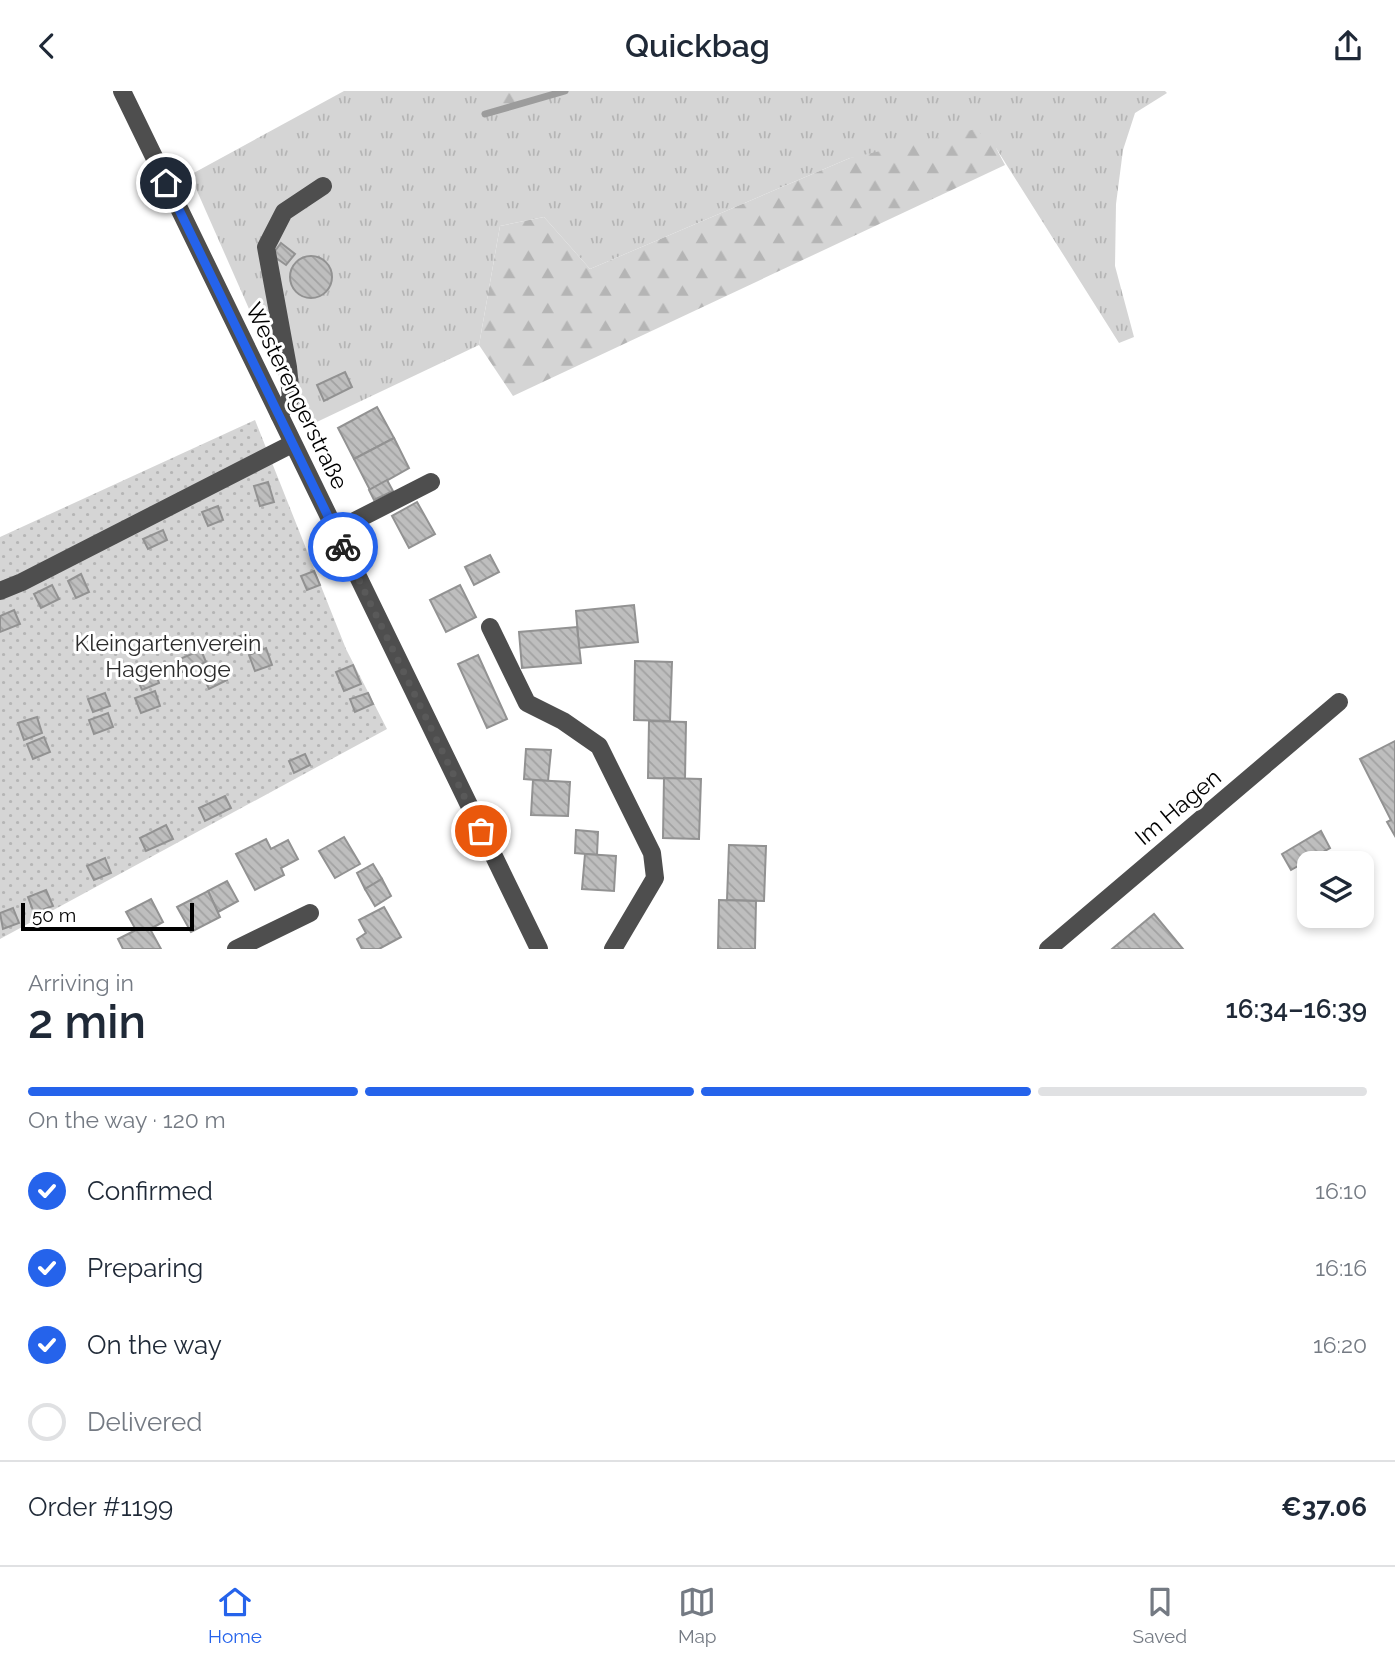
<!DOCTYPE html>
<html lang="en">
<head>
<meta charset="utf-8">
<style>
	body { margin:0; font-family:Raleway,sans-serif; background:#f2f2f3; color:#1f2937; height:100vh; display:flex; flex-direction:column; font-size:26px; white-space:nowrap }
	* { box-sizing:border-box; margin:0 }
	p { font-size:23px; color:#747a83 }
	.icon { flex:none; width:38px; height:38px; fill:none; stroke:currentColor; stroke-width:2; stroke-linecap:round; stroke-linejoin:round }
	.map { position:relative; height:858px; overflow:hidden }
	.side { display:flex; flex-direction:column; background:#fff; flex:1 }
	.side>* { flex:none }
	.buttons { position:absolute; left:1297px; top:760px; display:grid; gap:14px }
	.buttons a { display:grid; place-items:center; width:77px; height:77px; border-radius:14px; background:#fff; box-shadow:0 4px 10px #0003; font-size:35px }
	.scale { position:absolute; left:21px; bottom:18px; width:173px; box-sizing:border-box; padding-left:7px; border:4px solid #000; border-top:0; font-size:19px; line-height:24px; white-space:nowrap; color:#000; -webkit-text-stroke:5px #fff; paint-order:stroke }
	.pin { position:absolute; display:grid; place-items:center; width:60px; height:60px; color:#fff; margin:-30px; border:4px solid #fff; border-radius:50%; box-shadow:0 2px 7px #0007 }
	.courier { position:absolute; display:grid; place-items:center; width:70px; height:70px; margin:-35px; border:5px solid #2563eb; border-radius:50%; background:#fff; color:#222; box-shadow:0 2px 9px #0007 }
	.head em { font-style:normal; font-weight:600 }
	.head div { display:flex; flex-direction:column-reverse }
	.head { display:flex; align-items:center; justify-content:space-between; height:119px; padding:0 28px }
	h1 { font-size:46px; font-weight:600; line-height:52px }
	.bar { display:grid; grid-template-columns:repeat(4,1fr); gap:10px 7px; align-content:center; height:84px; padding:0 28px }
	.bar i { height:9px; border-radius:5px; background:#e0e1e3 }
	.bar .selected { background:#2563eb }
	.bar p { grid-column:span 4 }
	.line { display:flex; align-items:center; gap:18px; padding:0 28px; border-top:2px solid #e0e1e3 }
	.line div { flex:1 }
	ol { padding:0 28px; list-style:none }
	li { display:flex; align-items:center; gap:21px; height:77px }
	li p { margin-inline-start:auto }
	li .icon { padding:7px; border-radius:50%; background:#2563eb; color:#fff; stroke-width:4 }
	li:last-child { color:#747a83 }
	li i { width:38px; height:38px; border:4px solid #e0e1e3; border-radius:50% }
	header { display:flex; justify-content:space-between; align-items:center; height:91px; padding:0 28px; background:#fff; font-size:32px; font-weight:600 }
	.dock { display:flex; justify-content:space-around; align-items:center; height:98px; border-top:2px solid #e0e1e3; background:#fff; font-size:19px; color:#747a83 }
	.dock a { display:grid; justify-items:center; gap:4px }
	.dock .selected { color:#2563eb }
	.map>svg:first-child { display:block }
</style>
</head>
<body>
<header><svg class="icon" aria-label="back" viewBox="0 0 24 24"><path d="M15 5l-7 7 7 7"/></svg>Quickbag<svg class="icon" aria-label="share" viewBox="0 0 24 24"><path d="M12 15V3M7 8l5-5 5 5M5 13v7h14v-7"/></svg></header>
<div class="map">
<svg width="1395" height="858" viewBox="0 0 1395 858">
	<defs>
		<pattern id="grass-tufts" width="24" height="20" patternUnits="userSpaceOnUse" patternTransform="scale(1.75)"><rect width="24" height="20" fill="#d5d5d5"/><path d="M3 7l-1-3M5 7V3M7 7l1-3M15 17l-1-3M17 17v-4M19 17l1-3" fill="none" stroke="#b5b5b5"/></pattern>
		<pattern id="forest-firs" width="22" height="20" patternUnits="userSpaceOnUse" patternTransform="scale(1.75)"><rect width="22" height="20" fill="#d5d5d5"/><path d="M5 1l3.5 6h-7zM16 11l3.5 6h-7z" fill="#b5b5b5"/></pattern>
		<pattern id="garden-dots" width="8" height="8" patternUnits="userSpaceOnUse" patternTransform="scale(1.75)"><rect width="8" height="8" fill="#d5d5d5"/><path d="M2 2h.1M6 6h.1" fill="none" stroke="#b5b5b5" stroke-width="1.8" stroke-linecap="round"/></pattern>
		<pattern id="building-back-hatch" width="6" height="6" patternUnits="userSpaceOnUse" patternTransform="scale(1.75)"><rect width="6" height="6" fill="#bebebe"/><path d="M-1 5l2 2M0 0l6 6M5-1l2 2" fill="none" stroke="#a2a2a2"/></pattern>
	</defs>
	<rect width="100%" height="100%" fill="#fff"/>
	<path fill="url(#grass-tufts)" d="M344,0H482L483,21L559,0H1165L1167,2L1135,22L1123,59L1116,113L1115,175L1134,246L1119,252L996,57L850,67L590,178L544,126L500,135L479,254L302,338L190,84Z"/>
	<g fill="url(#forest-firs)">
		<path d="M482,0H559L482,21Z"/>
		<path d="M976,38L996,57L1005,74L513,305L479,254L500,135L544,126L590,178L850,67Z"/>
	</g>
	<path fill="url(#garden-dots)" d="M255,329L346,558L387,638L0,848V446Z"/>
	<g fill="none" stroke-linecap="round" stroke-linejoin="round">
		<path stroke="#9c9c9c" stroke-width="7" d="M485,23L565,0"/>
	</g>
	<g fill="url(#building-back-hatch)" stroke="#929292" stroke-width="2">
		<path d="M281,152L295,163L286,174L272,164Z"/>
		<circle cx="311" cy="186" r="21"/>
		<path d="M345,281L352,296L324,310L317,294Z"/>
		<path d="M377,316L394,347L354,368L338,337Z"/>
		<path d="M394,347L409,377L370,399L354,368Z"/>
		<path d="M387,389L393,400L374,409L369,399Z"/>
		<path d="M268,391L274,411L260,415L254,395Z"/>
		<path d="M417,411L435,443L409,457L392,425Z"/>
		<path d="M218,415L223,429L208,435L202,421Z"/>
		<path d="M163,439L167,449L148,458L143,448Z"/>
		<path d="M490,464L499,481L474,494L465,476Z"/>
		<path d="M314,480L320,494L307,499L301,485Z"/>
		<path d="M81,483L89,501L76,507L68,490Z"/>
		<path d="M52,494L59,508L41,517L34,503Z"/>
		<path d="M460,494L476,526L446,541L430,509Z"/>
		<path d="M634,514L638,551L579,557L576,520Z"/>
		<path d="M14,519L20,533L0,541V525Z"/>
		<path d="M577,536L581,572L522,577L519,541Z"/>
		<path d="M248,542L253,553L228,562L224,551Z"/>
		<path d="M266,557L272,574L255,580L249,564Z"/>
		<path d="M201,559L206,571L180,582L175,570Z"/>
		<path d="M478,564L507,628L487,637L458,573Z"/>
		<path d="M635,570L672,571L670,630L634,629Z"/>
		<path d="M353,574L361,593L344,600L336,581Z"/>
		<path d="M153,576L159,592L142,599L135,583Z"/>
		<path d="M221,577L227,589L209,598L203,585Z"/>
		<path d="M155,600L160,615L141,622L135,607Z"/>
		<path d="M105,602L110,615L93,621L88,608Z"/>
		<path d="M368,602L373,613L355,621L350,608Z"/>
		<path d="M108,622L113,636L94,643L89,629Z"/>
		<path d="M37,626L42,642L24,649L18,632Z"/>
		<path d="M649,630L686,631L685,688L648,687Z"/>
		<path d="M44,646L50,661L33,668L27,653Z"/>
		<path d="M1395,650V745L1387,731L1391,729L1360,668Z"/>
		<path d="M526,658L551,659L548,690L524,688Z"/>
		<path d="M305,663L310,674L294,682L289,670Z"/>
		<path d="M664,687L701,688L699,748L663,747Z"/>
		<path d="M533,689L570,691L568,725L531,724Z"/>
		<path d="M225,705L231,717L205,730L199,717Z"/>
		<path d="M166,734L173,748L146,760L140,747Z"/>
		<path d="M576,739L598,741L597,764L575,762Z"/>
		<path d="M1321,740L1330,757L1291,779L1282,763Z"/>
		<path d="M344,746L360,773L335,787L319,760Z"/>
		<path d="M266,748L271,758L288,749L298,768L281,777L284,784L255,799L236,763Z"/>
		<path d="M729,754L766,755L764,810L727,809Z"/>
		<path d="M585,763L616,765L614,800L582,798Z"/>
		<path d="M105,767L111,782L94,789L87,775Z"/>
		<path d="M373,773L382,788L365,798L357,782Z"/>
		<path d="M382,788L391,805L375,815L365,798Z"/>
		<path d="M227,790L238,810L218,821L208,800Z"/>
		<path d="M46,799L53,815L34,822L28,806Z"/>
		<path d="M208,800L220,826L191,841L177,816Z"/>
		<path d="M151,808L163,831L150,838L161,858H123L118,848L136,839L126,821Z"/>
		<path d="M719,809L756,810L755,858H718Z"/>
		<path d="M384,816L401,846L379,858H362L357,848L366,842L359,829Z"/>
		<path d="M13,817L19,832L3,838L0,822Z"/>
		<path d="M1154,823L1183,858H1112Z"/>
	</g>
	<g fill="none" stroke-linecap="round" stroke-linejoin="round">
		<g stroke="#4e4e4e" stroke-width="18">
			<path d="M122,0L539,858"/>
			<path d="M279,323L291,307L288,276L266,156L284,121L323,95"/>
			<path d="M335,440L431,391"/>
			<path d="M0,500L22,491L292,353"/>
			<path d="M490,536L527,612L563,630L599,655L652,762L655,787L613,858"/>
			<path d="M236,858L310,822"/>
			<path d="M1048,858L1339,611"/>
		</g>
	</g>
	<g fill="none" stroke-linecap="round" stroke-linejoin="round">
		<path stroke="#595959" stroke-width="7" stroke-dasharray="0 12.6" d="M343,456L481,740"/>
		<path stroke="#2563eb" stroke-width="9" d="M166,92L343,456"/>
	</g>
	<g text-anchor="middle" stroke-width="6" stroke-linejoin="round" paint-order="stroke">
		<g font-size="23" fill="#000" stroke="#fff">
			<text transform="translate(297 305) rotate(64)" y="8">Westerengerstraße</text>
			<text transform="translate(1178 716) rotate(-40)" y="8">Im Hagen</text>
		</g>
		<g font-size="23" fill="#2c2c2c" stroke="#fff">
			<text x="168" y="560">Kleingartenverein<tspan x="168" dy="26">Hagenhoge</tspan></text>
		</g>
	</g>
</svg>
<div class="buttons">
<a><svg class="icon" aria-label="layers" viewBox="0 0 24 24"><path d="M12 4l9 5-9 5-9-5zM3 14l9 5 9-5"/></svg></a>
</div>
<div class="scale">50 m</div>
<div class="pin" style="left:481px;top:740px;background:#ea580c"><svg class="icon" aria-label="bag" viewBox="0 0 24 24"><path d="M5 8h14l-1 12H6zM9 8a3 3 0 0 1 6 0"/></svg></div>
<div class="pin" style="left:166px;top:92px;background:#1f2937"><svg class="icon" aria-label="home" viewBox="0 0 24 24"><path d="M3 11l9-7 9 7M6 9v11h12V9"/></svg></div>
<div class="courier" style="left:343px;top:456px"><svg class="icon" aria-label="bike" viewBox="0 0 24 24"><circle cx="6" cy="16" r="4"/><circle cx="18" cy="16" r="4"/><path d="M6 16l4-8h5l3 8M10 8l3 8H6M13 5h3"/></svg></div>
</div>
<section class="side">
<div class="head"><div><h1>2 min</h1><p>Arriving in</p></div><em>16:34–16:39</em></div>
<div class="bar"><i class="selected"></i><i class="selected"></i><i class="selected"></i><i></i><p>On the way · 120 m</p></div>
<ol>
<li><svg class="icon" aria-label="check" viewBox="0 0 24 24"><path d="M5 12l5 5 9-10"/></svg>Confirmed<p>16:10</p></li>
<li><svg class="icon" aria-label="check" viewBox="0 0 24 24"><path d="M5 12l5 5 9-10"/></svg>Preparing<p>16:16</p></li>
<li><svg class="icon" aria-label="check" viewBox="0 0 24 24"><path d="M5 12l5 5 9-10"/></svg>On the way<p>16:20</p></li>
<li><i></i>Delivered</li>
</ol>
<div class="line" style="height:91px"><div>Order #1199</div><b>€37.06</b></div>
</section>
<nav class="dock">
<a class="selected"><svg class="icon" aria-label="home" viewBox="0 0 24 24"><path d="M3 11l9-7 9 7M6 9v11h12V9"/></svg>Home</a>
<a><svg class="icon" aria-label="map" viewBox="0 0 24 24"><path d="M3 6l6-2 6 2 6-2v14l-6 2-6-2-6 2zM9 4v14M15 6v14"/></svg>Map</a>
<a><svg class="icon" aria-label="saved" viewBox="0 0 24 24"><path d="M7 4h10v16l-5-4-5 4z"/></svg>Saved</a>
</nav>
</body>
</html>
